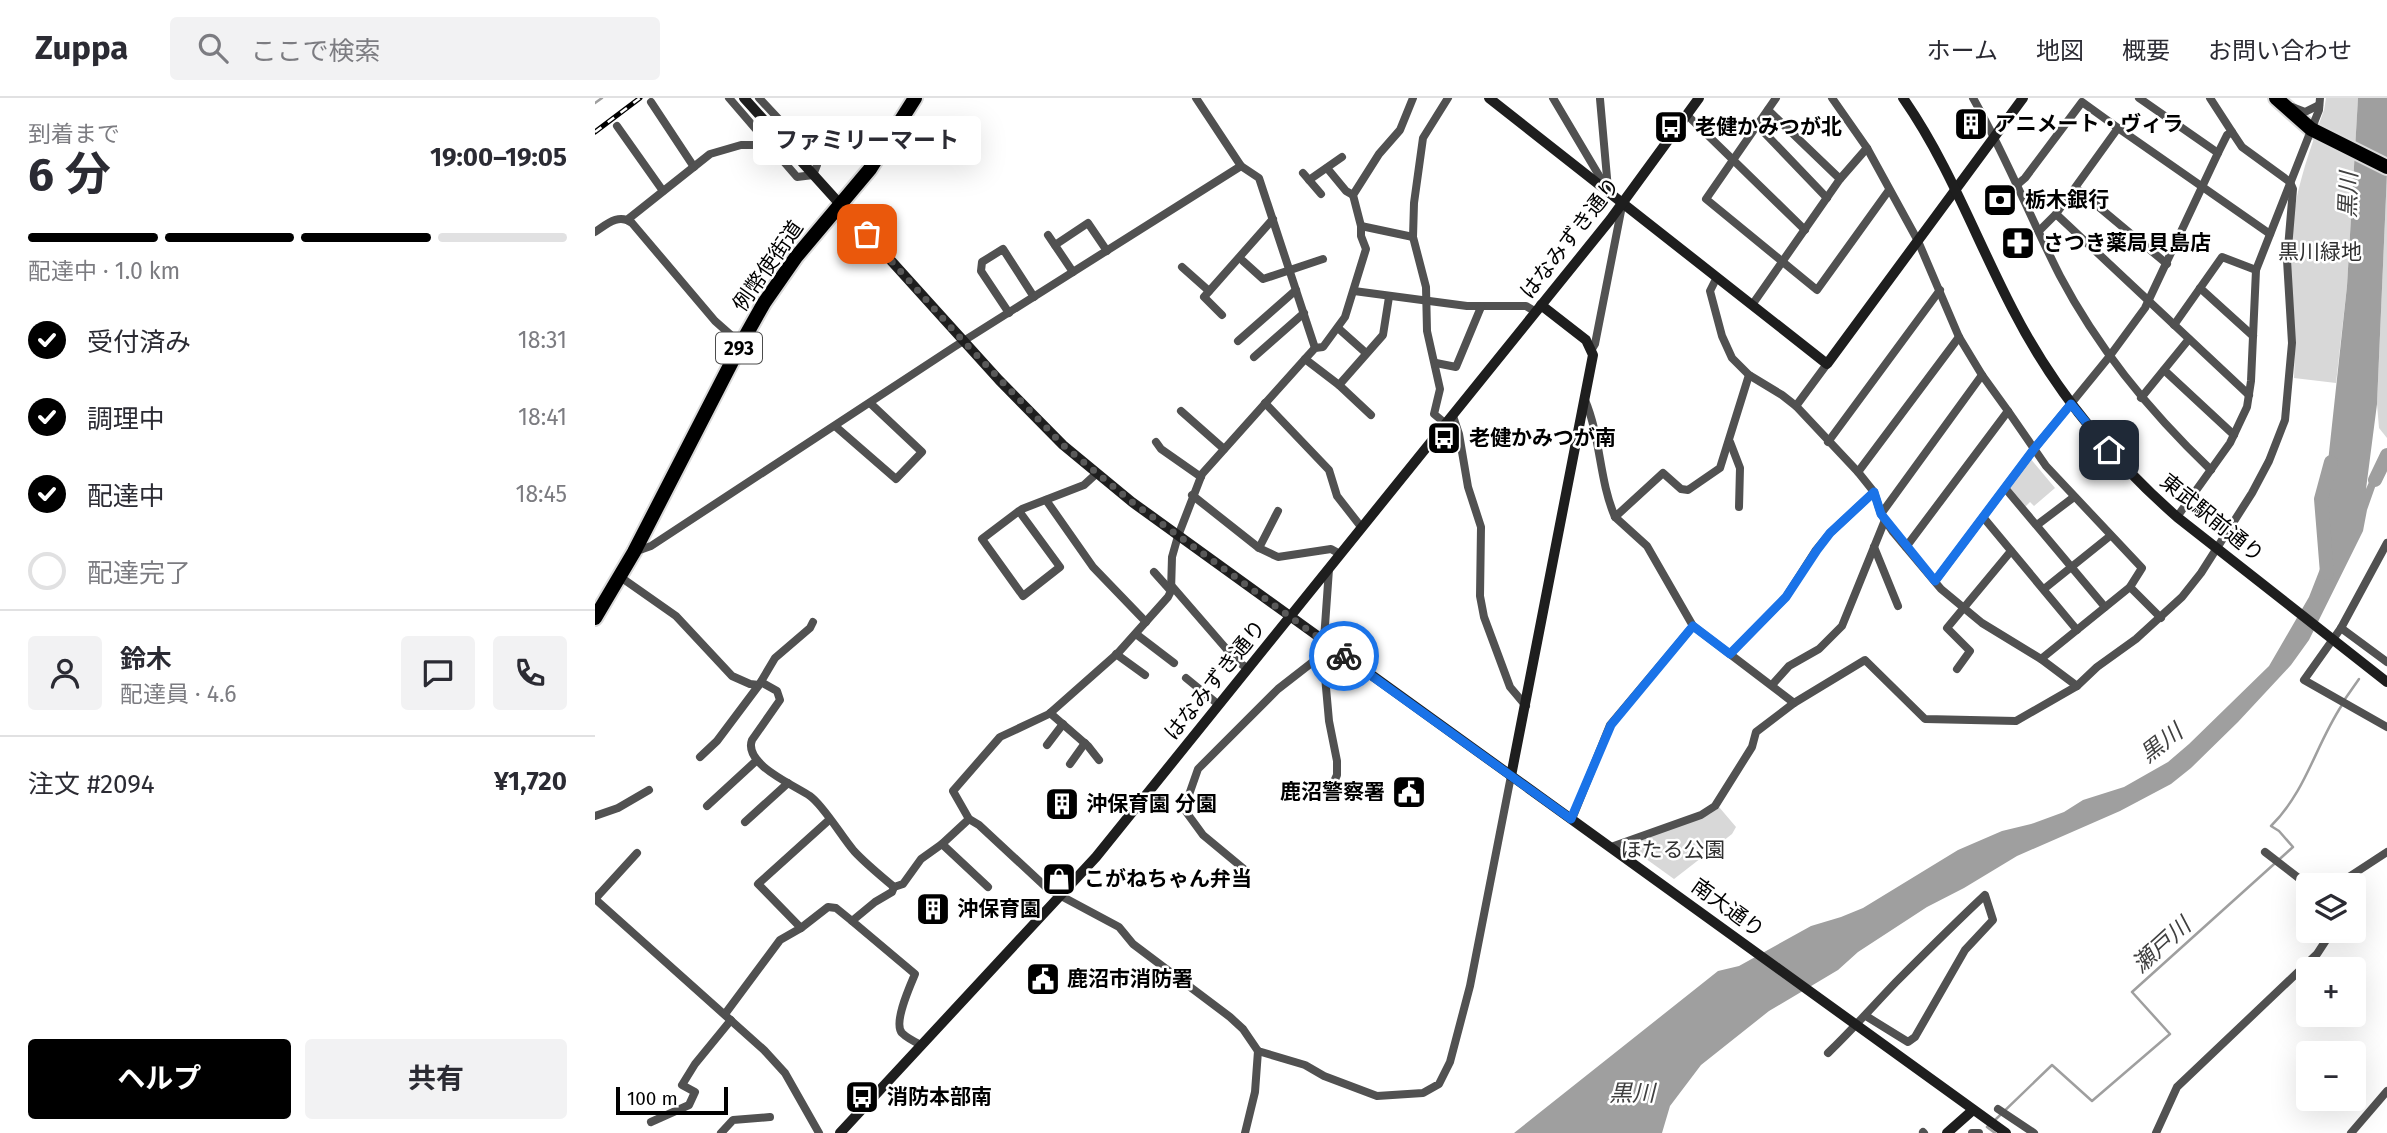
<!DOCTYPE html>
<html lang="ja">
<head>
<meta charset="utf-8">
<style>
	body { margin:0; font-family:"Fira Sans","Noto Sans JP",sans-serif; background:#f2f2f3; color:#2b2b33; height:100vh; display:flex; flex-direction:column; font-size:26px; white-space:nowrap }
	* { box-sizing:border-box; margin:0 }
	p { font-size:23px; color:#7c7c81 }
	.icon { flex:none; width:38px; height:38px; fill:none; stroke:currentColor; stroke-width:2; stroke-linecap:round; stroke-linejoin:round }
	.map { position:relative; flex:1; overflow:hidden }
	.drawer { display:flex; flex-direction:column; background:#fff; width:595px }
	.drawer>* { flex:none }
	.tools { position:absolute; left:1701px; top:775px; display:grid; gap:14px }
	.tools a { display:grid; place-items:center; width:70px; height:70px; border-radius:7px; background:#fff; box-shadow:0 7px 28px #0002; font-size:35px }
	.scale { position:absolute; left:21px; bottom:18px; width:112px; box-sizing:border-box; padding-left:7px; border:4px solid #000; border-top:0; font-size:19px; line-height:24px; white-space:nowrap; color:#000; -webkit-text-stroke:5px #fff; paint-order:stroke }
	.pin { position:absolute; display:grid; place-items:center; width:60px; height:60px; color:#fff; margin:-30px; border-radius:14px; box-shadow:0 4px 10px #0006 }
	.courier { position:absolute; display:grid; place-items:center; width:70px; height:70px; margin:-35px; border:5px solid #1a73e8; border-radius:50%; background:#fff; color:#222; box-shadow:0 2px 9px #0007 }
	.bubble { position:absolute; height:49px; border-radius:7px; background:#fff; box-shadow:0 7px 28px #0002; font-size:23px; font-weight:700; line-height:49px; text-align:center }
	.summary em { font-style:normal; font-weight:700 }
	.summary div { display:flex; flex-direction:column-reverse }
	.summary { display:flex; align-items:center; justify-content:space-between; height:119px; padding:0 28px }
	h1 { font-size:46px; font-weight:700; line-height:52px }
	.bar { display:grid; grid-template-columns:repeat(4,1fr); gap:10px 7px; align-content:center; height:84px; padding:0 28px }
	.bar i { height:9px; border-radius:5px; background:#e1e1e2 }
	.bar .active { background:#000 }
	.bar p { grid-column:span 4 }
	.line { display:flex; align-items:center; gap:18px; padding:0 28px; border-top:2px solid #e1e1e2 }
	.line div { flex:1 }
	.round { display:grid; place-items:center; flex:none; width:74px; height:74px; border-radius:7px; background:#f2f2f3 }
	ol { padding:0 28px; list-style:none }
	li { display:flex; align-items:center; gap:21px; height:77px }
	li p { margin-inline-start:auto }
	li .icon { padding:7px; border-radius:50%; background:#000; color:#fff; stroke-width:4 }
	li:last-child { color:#7c7c81 }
	li i { width:38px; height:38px; border:4px solid #e1e1e2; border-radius:50% }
	.button { display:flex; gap:14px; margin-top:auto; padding:14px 28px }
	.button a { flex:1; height:80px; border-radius:7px; background:#000; color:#fff; font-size:28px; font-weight:700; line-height:80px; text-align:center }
	.button a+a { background:#f2f2f3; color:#2b2b33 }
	header { display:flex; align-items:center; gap:42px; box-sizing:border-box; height:98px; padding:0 35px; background:#fff; border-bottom:2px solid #e1e1e2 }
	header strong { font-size:33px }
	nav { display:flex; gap:38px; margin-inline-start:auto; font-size:24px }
	.search { width:490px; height:63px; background:#f2f2f3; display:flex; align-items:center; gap:18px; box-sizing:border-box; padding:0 24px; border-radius:7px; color:#7c7c81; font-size:26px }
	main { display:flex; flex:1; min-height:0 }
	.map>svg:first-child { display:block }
</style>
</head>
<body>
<header>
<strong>Zuppa</strong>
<div class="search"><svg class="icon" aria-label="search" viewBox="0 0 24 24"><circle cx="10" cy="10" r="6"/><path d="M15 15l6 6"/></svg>ここで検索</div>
<nav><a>ホーム</a><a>地図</a><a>概要</a><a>お問い合わせ</a></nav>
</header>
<main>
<section class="drawer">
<div class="summary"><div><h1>6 分</h1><p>到着まで</p></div><em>19:00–19:05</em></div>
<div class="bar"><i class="active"></i><i class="active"></i><i class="active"></i><i></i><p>配達中 · 1.0 km</p></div>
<ol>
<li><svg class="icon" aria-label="check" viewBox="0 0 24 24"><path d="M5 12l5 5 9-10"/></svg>受付済み<p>18:31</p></li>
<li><svg class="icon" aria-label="check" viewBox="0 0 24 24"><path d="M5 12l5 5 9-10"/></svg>調理中<p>18:41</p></li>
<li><svg class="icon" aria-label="check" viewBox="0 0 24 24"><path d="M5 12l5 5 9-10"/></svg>配達中<p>18:45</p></li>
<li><i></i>配達完了</li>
</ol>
<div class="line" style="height:126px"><a class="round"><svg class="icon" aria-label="person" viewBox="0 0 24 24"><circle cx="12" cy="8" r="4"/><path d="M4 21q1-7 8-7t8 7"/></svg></a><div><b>鈴木</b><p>配達員 · 4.6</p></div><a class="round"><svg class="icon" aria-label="chat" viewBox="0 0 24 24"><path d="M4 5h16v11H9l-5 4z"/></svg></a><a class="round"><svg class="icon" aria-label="phone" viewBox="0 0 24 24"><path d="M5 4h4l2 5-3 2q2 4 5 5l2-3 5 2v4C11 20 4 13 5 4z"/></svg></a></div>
<div class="line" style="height:91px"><div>注文 #2094</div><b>¥1,720</b></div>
<div class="button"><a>ヘルプ</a><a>共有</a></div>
</section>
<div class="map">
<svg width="1792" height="1035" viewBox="0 0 1792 1035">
	<rect width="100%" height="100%" fill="#fff"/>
	<g fill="#d8d8d8">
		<path d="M1731,0H1763L1752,188L1741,285L1699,280C1701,242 1696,205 1695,168C1694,110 1710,65 1729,12Z"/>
		<path d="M1792,75V340L1784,330L1782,306Z"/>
		<path d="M1435,360L1460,390L1439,408L1435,404L1430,409L1415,392V386Z"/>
		<path d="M1124,709L1141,729L1137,736L1079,781L1029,745L1115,716Z"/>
	</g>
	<path fill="#9f9f9f" d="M1763,0H1792V75L1782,306L1771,391L1777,377L1792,360V369L1784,378L1772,412L1768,433L1714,542L1696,567L1643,624L1596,670L1576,686L1525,713L1422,758L1369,790L1332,809L1263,854L1243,872L1174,913L1106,967L1075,1008L1067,1035H919L1123,873L1144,868L1216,828L1246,819L1268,810L1363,752L1407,733L1436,726L1469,714L1488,702L1529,689L1573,664L1594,646L1674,568L1714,499L1732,453L1729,401L1752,188Z"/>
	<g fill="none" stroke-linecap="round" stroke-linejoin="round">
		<g stroke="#9f9f9f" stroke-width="2.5">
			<path d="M0,5L7,0"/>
			<path d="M1750,601L1764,581"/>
			<path d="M1399,1023L1457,967L1497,1003L1575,936L1537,894L1698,749L1684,733L1676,728C1712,692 1720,648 1747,607"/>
			<path d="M1394,1027L1392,1029L1400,1035"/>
		</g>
		<g stroke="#9f9f9f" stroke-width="14">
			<path d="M1780,382L1792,357"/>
			<path d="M1732,475L1726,401L1736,364"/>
		</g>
		<g stroke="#dbdbdb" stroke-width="18">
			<g id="highway">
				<path d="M1681,0L1716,31L1792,69"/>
				<path d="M0,520L39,454L146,246L169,205L201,159L275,71L320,0"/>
			</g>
		</g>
		<g stroke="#515151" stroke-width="8">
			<path d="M134,0L202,79L218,77L222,67L220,60L164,0"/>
			<path d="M601,0L646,68L664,80L720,250"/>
			<path d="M818,0L805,32L784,56L758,97L766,128V138L771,151L750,219L728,249L720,250L710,261L607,376L583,438L577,459L576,493L573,499L523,555L454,616L405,639L358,693L374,721L384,727L453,791L524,829L538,846L635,919L648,931L663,953L710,967L729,978L782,998L828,995L844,986L855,964L875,888L916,678"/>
			<path d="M958,0L1012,91"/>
			<path d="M1181,0L1111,101L1222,192L1294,92"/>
			<path d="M1237,0L1272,50L1323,143L1364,239L1387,277L1413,313"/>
			<path d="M1378,0C1411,58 1435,119 1465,178C1504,252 1555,314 1616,372"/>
			<path d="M1544,0L1623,55"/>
			<path d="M1005,1L1013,91"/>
			<path d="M56,4L99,69"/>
			<path d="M1697,9L1710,14L1724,7"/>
			<path d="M1173,12L1245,81"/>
			<path d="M1092,17L1210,132"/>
			<path d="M1162,27L1232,100"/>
			<path d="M22,28L68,93"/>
			<path d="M732,70L751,93L758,97"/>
			<path d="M708,75L726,96"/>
			<path d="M714,82L747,59"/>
			<path d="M1423,86L1430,80L1487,4L1523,30"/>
			<path d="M1481,90L1572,166"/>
			<path d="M1461,116L1654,297"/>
			<path d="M32,122L115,56L146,47H174"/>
			<path d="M766,128L818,139"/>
			<path d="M1444,133L1461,116L1523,30L1675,136"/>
			<path d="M0,134C12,126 24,115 37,125L120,223L146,246"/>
			<path d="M453,137L478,174"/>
			<path d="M460,147L493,125L512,153"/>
			<path d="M648,163L668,181L728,161"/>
			<path d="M587,169L614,193"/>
			<path d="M1122,179L1115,193L1127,238L1137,260L1154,277L1187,297L1201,308L1263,374L1279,394L1286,416L1298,434L1346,491L1387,525L1446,561L1482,588"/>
			<path d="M1605,190L1658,238"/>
			<path d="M759,193L872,208H931L941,214"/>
			<path d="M1157,207L1245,81L1272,50"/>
			<path d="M414,215L386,173L387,164L408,151L439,199"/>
			<path d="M627,217L609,199L678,121"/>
			<path d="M1579,227L1627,159L1661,172"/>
			<path d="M743,230L771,255"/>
			<path d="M643,243L701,192"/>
			<path d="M997,251L1000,246L1027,108"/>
			<path d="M659,259L709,215"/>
			<path d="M710,261L744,287L788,237L794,199"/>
			<path d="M841,265L861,269L886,209"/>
			<path d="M1569,272L1639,337"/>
			<path d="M744,287L776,317"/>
			<path d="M1546,300L1594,241"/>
			<path d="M990,302C1006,340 1004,382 1020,419L1068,375L1086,391L1093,392L1125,370L1154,277"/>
			<path d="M670,305L734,372L742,398L767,430"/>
			<path d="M1201,308L1232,266"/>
			<path d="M586,313L629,351"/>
			<path d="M858,318L864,336L873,389L886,429L885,498L889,519L915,589L931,608"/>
			<path d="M851,326L839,316L845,291L832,233L831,189L818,139L819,105L828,40L853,0"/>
			<path d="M240,328L301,381L327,354L275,305"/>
			<path d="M561,344L566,351L606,379"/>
			<path d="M1135,344L1145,370L1144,409"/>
			<path d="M1233,344L1345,192"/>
			<path d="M1263,374L1364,239"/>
			<path d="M1410,390L1510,509"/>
			<path d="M597,397L664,450L683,459L736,451L745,456"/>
			<path d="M451,402L498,469L551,524"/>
			<path d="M424,413L465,469L428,498L387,441L424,413L427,411L489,387L501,376"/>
			<path d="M1286,416L1387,277"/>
			<path d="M1020,419L1052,448L1098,528L1199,605L1270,562L1330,621L1421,623L1482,588L1502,569L1541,541L1587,499L1606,475L1657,395L1674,363L1690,322L1697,245L1692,162L1698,91L1695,84L1647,49L1637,34"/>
			<path d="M1388,419L1482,532"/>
			<path d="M1582,419L1635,345L1652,309L1656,283L1661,172L1724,12L1725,0"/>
			<path d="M1442,427L1479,399"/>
			<path d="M1792,445L1746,530L1709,582L1792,629"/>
			<path d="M1279,449L1303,508"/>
			<path d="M1311,449L1413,313L1451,368L1547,470L1535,489L1446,561"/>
			<path d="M664,450L683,413"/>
			<path d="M39,454L56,448L359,249L646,68"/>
			<path d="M734,471L728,556L734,623L742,663V677L737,688"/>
			<path d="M559,474L576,493"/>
			<path d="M24,478L81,518L137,578L155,586L164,587L122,643L105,659"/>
			<path d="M1340,483L1439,351L1514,259L1550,210L1623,55L1632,37L1637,34L1615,0"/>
			<path d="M576,487L641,562L653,571"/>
			<path d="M1535,489L1566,520"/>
			<path d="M1449,491L1515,438"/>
			<path d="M1746,530L1792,564"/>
			<path d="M541,536L579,565"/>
			<path d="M521,556L550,577"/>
			<path d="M1135,556L1191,499L1221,452L1235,435L1279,394"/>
			<path d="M1362,571L1375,553L1352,530L1416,453"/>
			<path d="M591,580L624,607"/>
			<path d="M166,584L182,593L185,602L157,642C148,666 199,687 215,698C228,707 247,739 259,753C271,766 286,778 299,789L308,786L326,761L347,746L374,721"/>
			<path d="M164,587L180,560L215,530L218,524"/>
			<path d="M1177,587L1194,568L1224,551L1247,528L1290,422"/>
			<path d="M455,615L493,648L504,662"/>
			<path d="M452,647L468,626"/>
			<path d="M475,666L490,645"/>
			<path d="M112,708L162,662"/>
			<path d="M0,718L23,710L54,692"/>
			<path d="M977,721L1015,627L1098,528"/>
			<path d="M150,724L193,685"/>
			<path d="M347,746L393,789"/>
			<path d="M1016,749L1106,717L1120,708L1157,649L1161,634L1199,605"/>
			<path d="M1670,754L1714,788"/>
			<path d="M649,771L608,737L589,711L603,671L683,591L728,556"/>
			<path d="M1740,788L1792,754"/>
			<path d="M299,789L297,794L280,804L257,823L320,876C315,888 298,925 307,935C312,940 320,944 326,947"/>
			<path d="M0,801L169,952L190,975L224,1035"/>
			<path d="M0,801L42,755"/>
			<path d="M206,830L233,809L241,810L257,823"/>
			<path d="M130,916L185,842L206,830L163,786L234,722"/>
			<path d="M1233,955C1257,932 1278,908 1301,884C1330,855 1360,825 1390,797L1398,822L1370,852L1320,939L1313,944L1271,918"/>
			<path d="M1403,1011L1439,1035"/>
			<path d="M56,1024L94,1007L100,994L87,987L100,966L136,922"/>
			<path d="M1328,1034L1329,1035"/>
			<path d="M126,1035L138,1022L175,1019"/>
			<path d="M650,1035L660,994L663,953"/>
			<path d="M1377,1035H1384"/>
			<path d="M1561,1035L1582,989L1722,856L1737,833"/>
			<path d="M1756,1035L1792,993"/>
		</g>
		<g stroke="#1e1e1e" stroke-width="10">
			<path d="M149,0L404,282L468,347L537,404L1411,1035"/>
			<path d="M894,0L1232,266L1428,0"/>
			<path d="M1308,0C1354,66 1381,141 1418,212C1459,292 1515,360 1582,419L1792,584"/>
			<path d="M916,678L998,257L991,242L946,207"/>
			<path d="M245,1035L501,759L1015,122L1104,0"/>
			<path d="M1352,1035L1378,1012"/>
		</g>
		<use href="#highway" stroke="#000" stroke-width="14"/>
		<g stroke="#000" stroke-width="5">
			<path id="rail" d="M0,34L45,0"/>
		</g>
		<use href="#rail" stroke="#fff" stroke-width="2.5" stroke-dasharray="8" stroke-linecap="butt"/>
	</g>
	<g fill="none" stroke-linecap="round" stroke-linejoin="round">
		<path stroke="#595959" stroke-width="7" stroke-dasharray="0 12.6" d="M272,136L369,244L468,347L537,404L749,558"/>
		<path stroke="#1a73e8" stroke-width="9" d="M749,558L976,721L1016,627L1098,528L1135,556L1191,499L1222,452L1235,435L1279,394L1286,416L1340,483L1439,351L1476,306L1514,352"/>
	</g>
	<defs>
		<g id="building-square" transform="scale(1.75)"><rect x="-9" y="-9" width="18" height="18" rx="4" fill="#000" stroke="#fff"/><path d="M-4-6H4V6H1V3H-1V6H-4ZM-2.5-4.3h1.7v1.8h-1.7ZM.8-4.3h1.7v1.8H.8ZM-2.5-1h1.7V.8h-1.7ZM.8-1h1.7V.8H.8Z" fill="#fff"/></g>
		<g id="bus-square" transform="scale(1.75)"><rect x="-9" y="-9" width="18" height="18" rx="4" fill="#000" stroke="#fff"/><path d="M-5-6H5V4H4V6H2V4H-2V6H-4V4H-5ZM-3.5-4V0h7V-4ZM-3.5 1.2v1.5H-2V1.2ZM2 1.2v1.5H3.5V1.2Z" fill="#fff"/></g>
		<g id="bank-square" transform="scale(1.75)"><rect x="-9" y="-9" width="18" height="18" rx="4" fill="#000" stroke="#fff"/><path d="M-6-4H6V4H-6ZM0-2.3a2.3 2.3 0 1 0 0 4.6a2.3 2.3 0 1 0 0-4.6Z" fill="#fff"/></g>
		<g id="pharmacy-square" transform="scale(1.75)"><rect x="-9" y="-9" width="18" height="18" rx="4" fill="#000" stroke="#fff"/><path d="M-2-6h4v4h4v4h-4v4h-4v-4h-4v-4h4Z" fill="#fff"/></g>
		<g id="civic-square" transform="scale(1.75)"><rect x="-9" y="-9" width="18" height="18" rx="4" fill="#000" stroke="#fff"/><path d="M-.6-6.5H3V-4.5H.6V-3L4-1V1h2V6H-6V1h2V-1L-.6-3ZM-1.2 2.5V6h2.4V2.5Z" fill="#fff"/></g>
		<g id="shop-square" transform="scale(1.75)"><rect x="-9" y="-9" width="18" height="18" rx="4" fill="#000" stroke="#fff"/><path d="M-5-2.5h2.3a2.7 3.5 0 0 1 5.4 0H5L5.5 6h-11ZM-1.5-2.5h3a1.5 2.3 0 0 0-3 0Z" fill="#fff"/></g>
	</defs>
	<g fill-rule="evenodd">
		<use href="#building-square" x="1376" y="26"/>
		<use href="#bus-square" x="1076" y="29"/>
		<use href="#bank-square" x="1405" y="102"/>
		<use href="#pharmacy-square" x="1423" y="145"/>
		<use href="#bus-square" x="849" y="340"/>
		<use href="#civic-square" x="814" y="694"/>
		<use href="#building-square" x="467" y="706"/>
		<use href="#shop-square" x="464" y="781"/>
		<use href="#building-square" x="338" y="811"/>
		<use href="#civic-square" x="448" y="881"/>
		<use href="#bus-square" x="267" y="999"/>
	</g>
	<g text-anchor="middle" stroke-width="5" stroke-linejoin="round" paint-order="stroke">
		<rect fill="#fff" stroke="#4c4c4c" stroke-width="2" x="121" y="234.5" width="46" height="31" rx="5"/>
		<g font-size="19" font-weight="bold" fill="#000">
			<text x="144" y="257">293</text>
		</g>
		<g font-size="21" font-weight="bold" fill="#000" stroke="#fff" text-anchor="start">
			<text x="1400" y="33">アニメート・ヴィラ</text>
			<text x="1100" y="36">老健かみつが北</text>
			<text x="1430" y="109">栃木銀行</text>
			<text x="1448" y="152">さつき薬局貝島店</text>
			<text x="874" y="347">老健かみつが南</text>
			<text x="790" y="701" text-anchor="end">鹿沼警察署</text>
			<text x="491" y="713">沖保育園 分園</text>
			<text x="489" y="788">こがねちゃん弁当</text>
			<text x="362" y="818">沖保育園</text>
			<text x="472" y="888">鹿沼市消防署</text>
			<text x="292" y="1006">消防本部南</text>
		</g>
		<g font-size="21" fill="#000" stroke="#fff">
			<text transform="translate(975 140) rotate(-52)" y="7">はなみずき通り</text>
			<text transform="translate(173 168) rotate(-55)" y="7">例幣使街道</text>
			<text transform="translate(1617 420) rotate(39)" y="7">東武駅前通り</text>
			<text transform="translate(620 582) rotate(-51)" y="7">はなみずき通り</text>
			<text transform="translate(1133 810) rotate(36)" y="7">南大通り</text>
		</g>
		<g font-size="21" fill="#2f2f2f" stroke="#fff">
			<text x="1725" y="161">黒川緑地</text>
			<text x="1078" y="759">ほたる公園</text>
		</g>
		<g font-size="23" font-style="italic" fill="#404040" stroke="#fff">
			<text transform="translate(1753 97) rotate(-88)" y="8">黒川</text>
			<text transform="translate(1566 645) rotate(-38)" y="8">黒川</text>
			<text transform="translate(1566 847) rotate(-42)" y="8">瀬戸川</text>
			<text x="1037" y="1003">黒川</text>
		</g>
	</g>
</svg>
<div class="tools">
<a><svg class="icon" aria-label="layers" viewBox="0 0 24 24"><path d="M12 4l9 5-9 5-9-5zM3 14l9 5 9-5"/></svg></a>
<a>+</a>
<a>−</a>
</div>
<div class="scale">100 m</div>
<div class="pin" style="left:272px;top:136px;background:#ea580c"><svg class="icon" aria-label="bag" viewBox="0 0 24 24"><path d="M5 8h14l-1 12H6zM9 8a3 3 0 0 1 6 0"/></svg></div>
<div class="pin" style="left:1514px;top:352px;background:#1f2937"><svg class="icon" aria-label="home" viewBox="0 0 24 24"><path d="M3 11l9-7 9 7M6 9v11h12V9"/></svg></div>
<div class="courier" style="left:749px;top:558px"><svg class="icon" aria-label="bike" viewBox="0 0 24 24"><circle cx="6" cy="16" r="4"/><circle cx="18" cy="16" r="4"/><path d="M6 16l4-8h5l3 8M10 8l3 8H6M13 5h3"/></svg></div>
<div class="bubble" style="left:158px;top:18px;width:228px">ファミリーマート</div>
</div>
</main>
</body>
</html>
